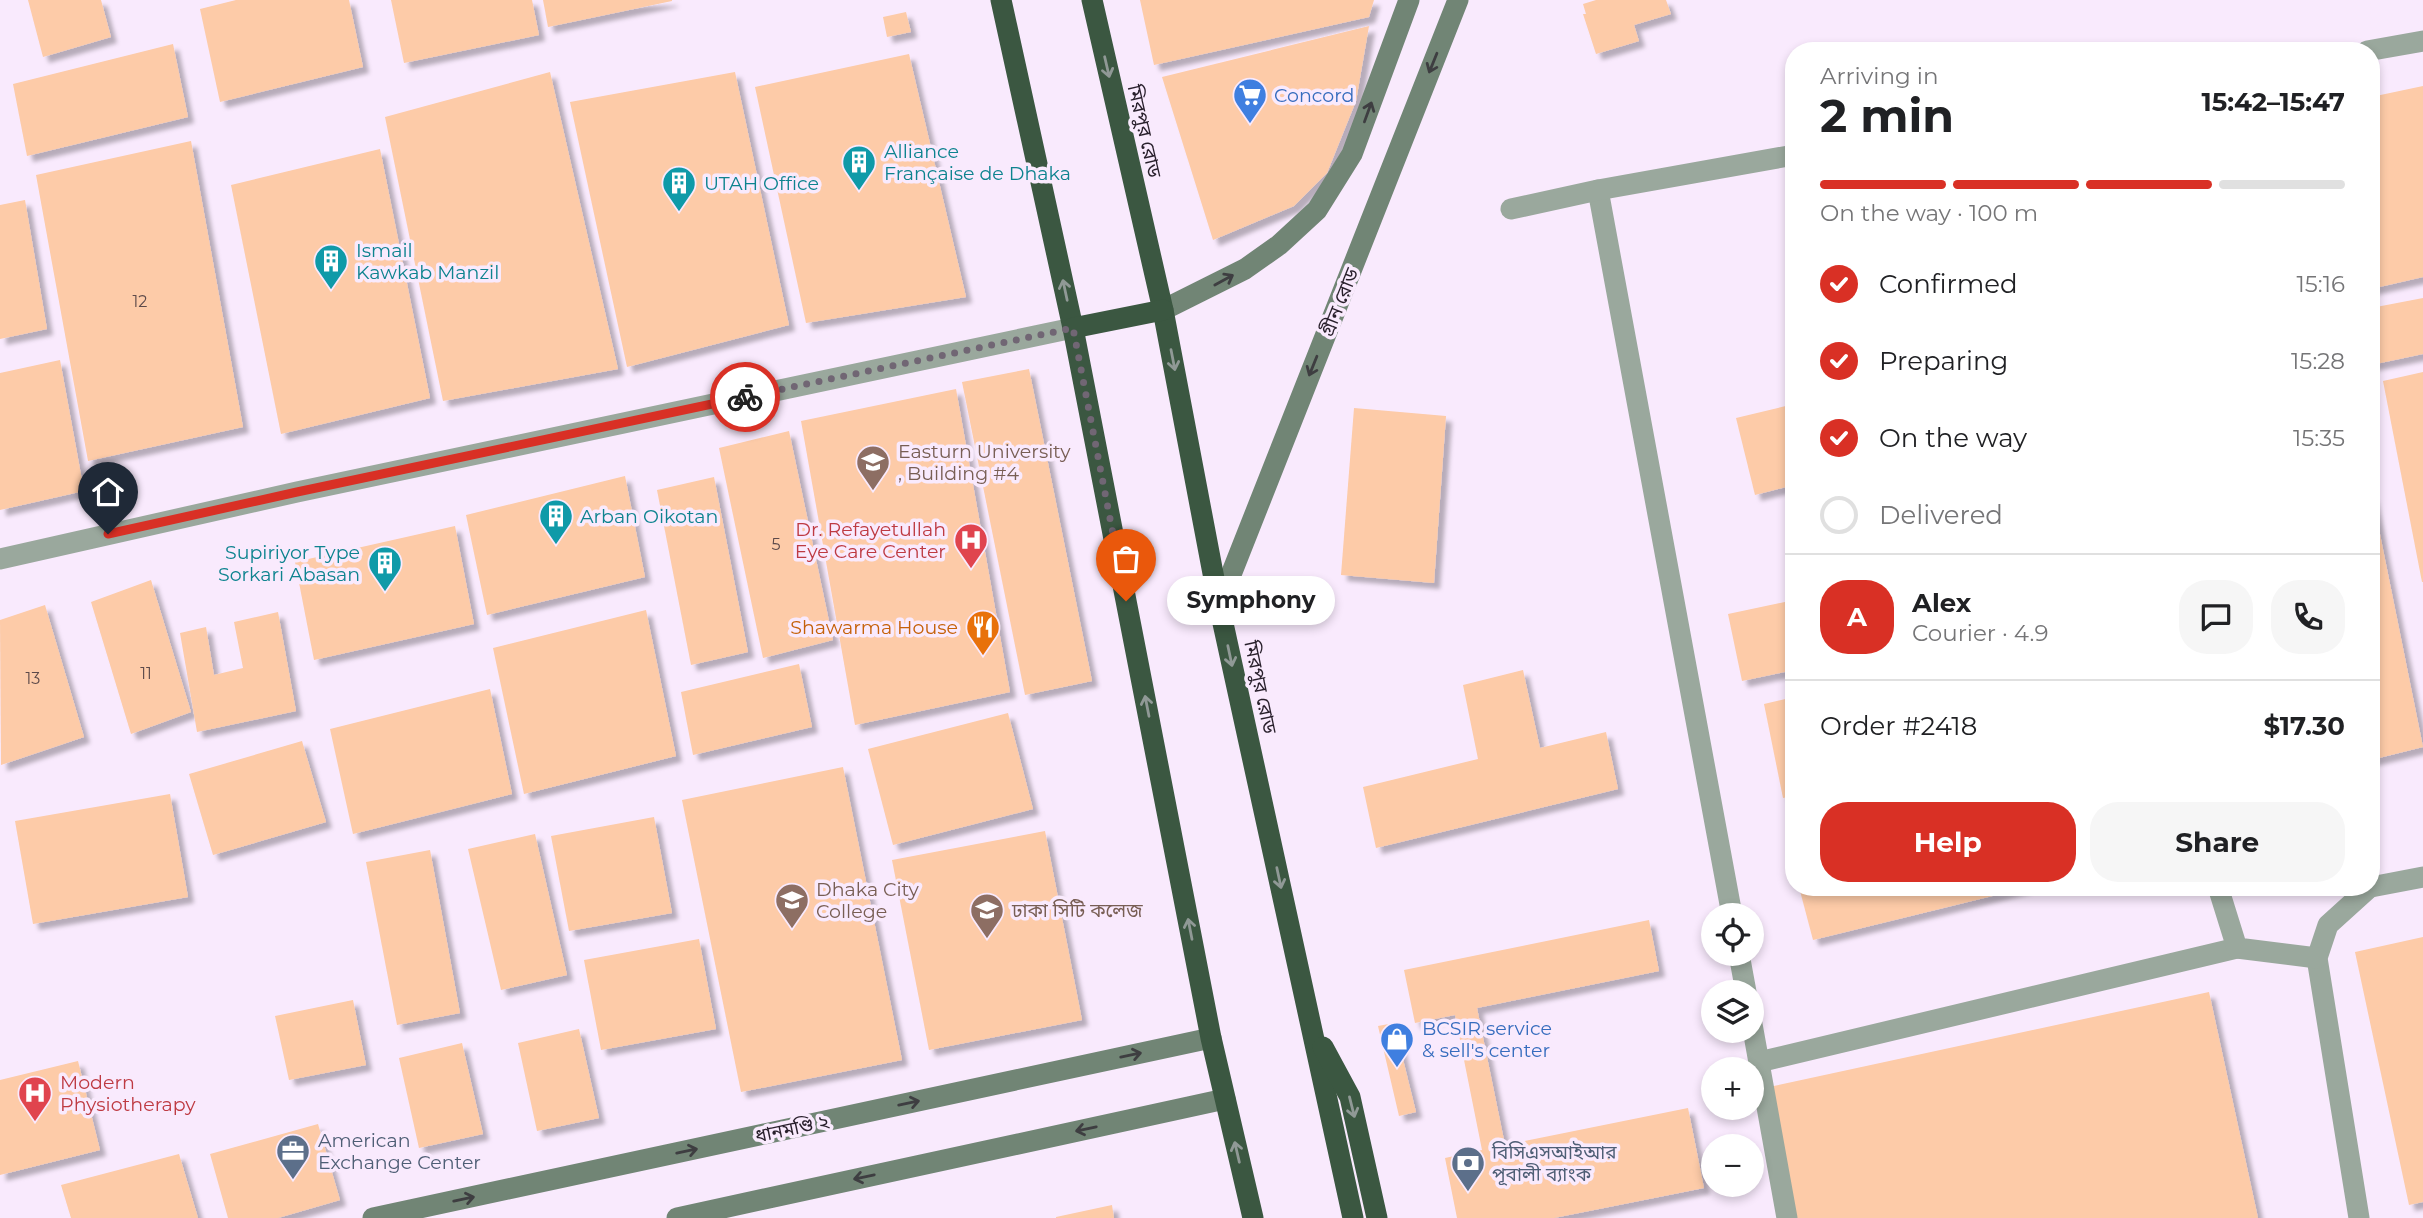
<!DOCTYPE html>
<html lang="en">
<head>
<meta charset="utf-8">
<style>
	body { margin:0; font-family:Montserrat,"Noto Sans Bengali",sans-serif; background:#f6f6f6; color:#202124; height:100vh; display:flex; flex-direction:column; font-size:26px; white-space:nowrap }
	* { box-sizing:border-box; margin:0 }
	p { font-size:23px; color:#757577 }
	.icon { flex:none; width:38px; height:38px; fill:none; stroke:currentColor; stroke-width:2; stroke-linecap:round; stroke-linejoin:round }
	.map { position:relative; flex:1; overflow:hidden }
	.details { position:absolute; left:1785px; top:42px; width:595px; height:854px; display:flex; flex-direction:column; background:#fff; border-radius:28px; box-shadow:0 4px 10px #0003 }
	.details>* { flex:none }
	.fabs { position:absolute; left:1701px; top:903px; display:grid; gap:14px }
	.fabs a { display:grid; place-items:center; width:63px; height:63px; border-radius:50%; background:#fff; box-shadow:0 4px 10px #0003; font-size:35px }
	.pin { position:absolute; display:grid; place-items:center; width:60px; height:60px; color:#fff; margin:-72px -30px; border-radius:50% 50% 50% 0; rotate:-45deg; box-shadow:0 0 7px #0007 }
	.pin .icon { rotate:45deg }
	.courier { position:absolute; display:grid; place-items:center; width:70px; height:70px; margin:-35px; border:5px solid #d93025; border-radius:50%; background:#fff; color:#222; box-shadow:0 2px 9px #0007 }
	.bubble { position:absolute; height:49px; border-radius:24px; background:#fff; box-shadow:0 4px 10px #0003; font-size:23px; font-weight:700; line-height:49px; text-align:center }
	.overview em { font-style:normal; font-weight:700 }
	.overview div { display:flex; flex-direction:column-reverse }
	.overview { display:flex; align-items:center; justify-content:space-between; height:119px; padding:0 35px }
	h1 { font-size:46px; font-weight:700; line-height:52px }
	.bar { display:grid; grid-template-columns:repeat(4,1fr); gap:10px 7px; align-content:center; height:84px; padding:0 35px }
	.bar i { height:9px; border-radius:5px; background:#e0e0e0 }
	.bar .current { background:#d93025 }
	.bar p { grid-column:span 4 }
	.line { display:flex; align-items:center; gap:18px; padding:0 35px; border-top:2px solid #e0e0e0 }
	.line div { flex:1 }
	.round { display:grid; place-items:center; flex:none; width:74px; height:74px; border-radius:28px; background:#f6f6f6 }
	ol { padding:0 35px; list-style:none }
	li { display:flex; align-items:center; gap:21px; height:77px }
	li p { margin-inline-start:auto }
	li .icon { padding:7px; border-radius:50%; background:#d93025; color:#fff; stroke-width:4 }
	li:last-child { color:#757577 }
	li i { width:38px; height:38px; border:4px solid #e0e0e0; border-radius:50% }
	.button { display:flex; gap:14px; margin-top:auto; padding:14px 35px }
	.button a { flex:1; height:80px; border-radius:28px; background:#d93025; color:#fff; font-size:28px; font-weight:700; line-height:80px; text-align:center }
	.button a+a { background:#f6f6f6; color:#202124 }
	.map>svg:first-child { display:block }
</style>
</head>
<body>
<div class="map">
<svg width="2423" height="1218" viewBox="0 0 2423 1218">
	<defs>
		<filter id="shadow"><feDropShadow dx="6" dy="6" stdDeviation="2" flood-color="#0004"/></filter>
	</defs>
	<rect width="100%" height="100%" fill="#f9eafd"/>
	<g fill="#fdcba8" filter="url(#shadow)">
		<path d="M28,0H101L111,37L43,57Z"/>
		<path d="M236,0H349L363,67L220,102L200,9Z"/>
		<path d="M391,0H532L539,35L404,63Z"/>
		<path d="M543,0H672V1L548,27Z"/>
		<path d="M1140,0H1374L1369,17L1154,65Z"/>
		<path d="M1596,0H1666L1671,14L1634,25L1639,41L1596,54L1583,14H1586L1583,4Z"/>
		<path d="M906,12L911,32L887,37L883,17Z"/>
		<path d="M1369,26L1356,101L1327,173L1294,206L1213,240L1162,77Z"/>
		<path d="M173,44L188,117L27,156L13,84Z"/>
		<path d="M909,54L966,297L806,323L755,87Z"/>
		<path d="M550,72L618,369L443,401L385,117Z"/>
		<path d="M735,72L789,325L627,367L570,102Z"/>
		<path d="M2423,86V277L2371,289V97Z"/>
		<path d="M191,141L243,427L88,461L36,175Z"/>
		<path d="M380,149L430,398L281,434L231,185Z"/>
		<path d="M25,200L47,329L0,339V205Z"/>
		<path d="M2423,298V354L2371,365V308Z"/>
		<path d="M60,360L84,491L0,510V373Z"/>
		<path d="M1029,369L1092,681L1025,695L962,382Z"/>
		<path d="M2423,372V582H2422L2383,381Z"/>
		<path d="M956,389L1010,692L855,725L801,421Z"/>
		<path d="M1794,404V485L1755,495L1736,418Z"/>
		<path d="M1354,408L1446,416L1434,583L1341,575Z"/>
		<path d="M789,431L833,640L763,658L719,448Z"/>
		<path d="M625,476L645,577L487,615L466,515Z"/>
		<path d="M714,477L748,652L691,665L657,490Z"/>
		<path d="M2372,495L2423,747L2371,760V496Z"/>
		<path d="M455,526L474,624L314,660L295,562Z"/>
		<path d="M151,580L191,712L131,734L91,602Z"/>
		<path d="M1794,600V670L1742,681L1728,614Z"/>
		<path d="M45,605L84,737L1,765L0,620Z"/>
		<path d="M646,610L676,756L524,794L493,648Z"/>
		<path d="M278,612L296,711L197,732L180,633L206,627L214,675L243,668L234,622Z"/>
		<path d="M799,664L812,727L693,755L681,692Z"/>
		<path d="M1523,670L1540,748L1606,732L1618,789L1376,848L1363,787L1478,759L1463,685Z"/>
		<path d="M490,689L512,794L353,834L330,729Z"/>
		<path d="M1794,697V796L1783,798L1764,704Z"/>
		<path d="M1008,713L1033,809L893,845L868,749Z"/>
		<path d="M302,741L326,822L213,855L189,774Z"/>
		<path d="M843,767L902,1060L741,1092L682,800Z"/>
		<path d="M170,794L188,897L33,924L15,821Z"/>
		<path d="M654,817L672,913L569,931L551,836Z"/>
		<path d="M1045,831L1082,1020L929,1050L892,860Z"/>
		<path d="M535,834L567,975L501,990L468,849Z"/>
		<path d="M430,850L460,1013L397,1025L366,862Z"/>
		<path d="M1799,887H2025V888L1813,940Z"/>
		<path d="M1649,920L1659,971L1477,1008L1505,1145L1688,1108L1704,1188L1554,1218H1457L1445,1158L1482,1150L1455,1015L1415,1023L1404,970Z"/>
		<path d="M2423,937V1202L2409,1205L2355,952Z"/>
		<path d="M699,939L716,1029L601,1050L584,960Z"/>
		<path d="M2209,992L2258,1218H1797L1769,1087Z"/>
		<path d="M353,1000L366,1065L289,1080L275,1016Z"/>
		<path d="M1394,1023L1416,1112L1399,1116L1378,1026Z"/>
		<path d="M579,1029L599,1118L537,1131L518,1043Z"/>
		<path d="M462,1043L483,1134L419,1148L399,1058Z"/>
		<path d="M78,1061L100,1150L0,1175V1080Z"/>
		<path d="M318,1124L340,1200L278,1218H228L210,1154Z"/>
		<path d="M179,1154L198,1218H71L61,1185Z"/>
		<path d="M1112,1205L1114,1218H1056V1217Z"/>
	</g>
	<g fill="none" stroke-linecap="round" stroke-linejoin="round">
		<g stroke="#9aa89d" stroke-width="21">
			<path d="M2367,51L2423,41"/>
			<path d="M1598,190L1732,915"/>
			<path d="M1511,209L1598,190L1794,155"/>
			<path d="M2371,887L2423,877"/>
			<path d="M1739,954L1746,992"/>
			<path d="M1752,1024L1787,1218"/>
			<path d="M1759,1062L2237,948"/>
			<path d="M2359,1218L2317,958L2328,925L2370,887"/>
		</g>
		<g stroke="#9aa89d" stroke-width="21">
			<path d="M0,559L297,492L1073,328"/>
			<path d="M2218,887L2237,948L2317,958"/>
		</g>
		<g stroke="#718575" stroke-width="21">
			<path d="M1163,310L1245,269L1279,245L1317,210L1352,154L1409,0"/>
			<path d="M1219,605L1458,0"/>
			<path d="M373,1218L1211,1038"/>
			<path d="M677,1218L1225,1099"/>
		</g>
		<g stroke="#3b5741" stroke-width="21">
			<path d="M1001,0L1073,328L1211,1038L1253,1218"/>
			<path d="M1092,0L1163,310L1219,605L1353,1218"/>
			<path d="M1073,328L1163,310"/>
			<path d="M1323,1047L1350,1097L1377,1218"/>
		</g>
	</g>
	<defs><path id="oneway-shaft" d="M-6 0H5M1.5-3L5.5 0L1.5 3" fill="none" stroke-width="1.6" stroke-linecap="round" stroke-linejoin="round" transform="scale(1.75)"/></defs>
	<g stroke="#3e3e41">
		<use href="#oneway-shaft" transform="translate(1433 63) rotate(112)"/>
		<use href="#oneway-shaft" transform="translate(1368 112) rotate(-70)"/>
		<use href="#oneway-shaft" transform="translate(1224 280) rotate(-29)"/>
		<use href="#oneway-shaft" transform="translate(1313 366) rotate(112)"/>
		<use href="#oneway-shaft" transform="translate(1131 1055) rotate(-12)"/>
		<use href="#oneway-shaft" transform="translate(909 1103) rotate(-12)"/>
		<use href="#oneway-shaft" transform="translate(1086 1129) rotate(168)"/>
		<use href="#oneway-shaft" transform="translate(687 1151) rotate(-12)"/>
		<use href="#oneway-shaft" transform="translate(864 1177) rotate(168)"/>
		<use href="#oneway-shaft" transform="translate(464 1199) rotate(-12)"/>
	</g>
	<g stroke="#909996">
		<use href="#oneway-shaft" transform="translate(1107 67) rotate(77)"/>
		<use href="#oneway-shaft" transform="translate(1065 290) rotate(-102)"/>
		<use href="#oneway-shaft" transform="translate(1173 360) rotate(79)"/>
		<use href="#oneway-shaft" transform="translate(1230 656) rotate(78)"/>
		<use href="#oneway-shaft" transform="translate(1147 706) rotate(-101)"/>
		<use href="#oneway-shaft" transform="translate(1279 878) rotate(78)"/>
		<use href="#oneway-shaft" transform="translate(1190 929) rotate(-101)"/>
		<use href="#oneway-shaft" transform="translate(1352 1107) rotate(76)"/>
		<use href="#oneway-shaft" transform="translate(1237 1152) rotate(-103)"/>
	</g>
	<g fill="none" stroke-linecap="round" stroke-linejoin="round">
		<path stroke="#716674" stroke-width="7" stroke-dasharray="0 12.6" d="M745,397L1073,328L1126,601"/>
		<path stroke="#d93025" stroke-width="9" d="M108,534L297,492L745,397"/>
	</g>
	<defs>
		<g id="supermarket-pin" transform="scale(1.75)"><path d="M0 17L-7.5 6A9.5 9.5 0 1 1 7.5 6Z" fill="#3f7fe0" stroke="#f9eafd"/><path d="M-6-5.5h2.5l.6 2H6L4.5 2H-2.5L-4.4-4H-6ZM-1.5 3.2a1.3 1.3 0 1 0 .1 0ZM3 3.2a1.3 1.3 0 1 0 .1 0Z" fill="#fff"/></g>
		<g id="building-pin" transform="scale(1.75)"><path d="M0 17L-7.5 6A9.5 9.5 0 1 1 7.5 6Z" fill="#0f9aa8" stroke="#f9eafd"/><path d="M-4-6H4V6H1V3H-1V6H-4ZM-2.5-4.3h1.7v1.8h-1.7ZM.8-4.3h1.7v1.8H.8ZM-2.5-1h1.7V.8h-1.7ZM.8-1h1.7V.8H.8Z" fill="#fff"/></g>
		<g id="university-pin" transform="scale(1.75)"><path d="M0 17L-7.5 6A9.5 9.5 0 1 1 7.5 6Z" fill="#8d6e63" stroke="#f9eafd"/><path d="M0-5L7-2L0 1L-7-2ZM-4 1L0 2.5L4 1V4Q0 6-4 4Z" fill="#fff"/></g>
		<g id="hospital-pin" transform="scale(1.75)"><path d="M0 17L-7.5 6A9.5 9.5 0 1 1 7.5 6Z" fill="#e0444e" stroke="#f9eafd"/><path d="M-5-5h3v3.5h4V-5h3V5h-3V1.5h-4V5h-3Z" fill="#fff"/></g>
		<g id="restaurant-pin" transform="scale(1.75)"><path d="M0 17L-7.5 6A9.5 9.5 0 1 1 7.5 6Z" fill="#e8710a" stroke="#f9eafd"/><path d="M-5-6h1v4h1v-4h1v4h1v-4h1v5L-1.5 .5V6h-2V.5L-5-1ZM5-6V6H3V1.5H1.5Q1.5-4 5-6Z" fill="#fff"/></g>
		<g id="shop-pin" transform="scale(1.75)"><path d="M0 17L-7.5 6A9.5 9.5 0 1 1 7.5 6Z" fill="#3f7fe0" stroke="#f9eafd"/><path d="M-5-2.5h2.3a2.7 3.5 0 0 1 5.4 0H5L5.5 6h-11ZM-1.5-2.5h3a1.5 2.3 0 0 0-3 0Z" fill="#fff"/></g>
		<g id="office-pin" transform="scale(1.75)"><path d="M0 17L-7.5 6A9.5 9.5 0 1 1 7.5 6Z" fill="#5c6f8a" stroke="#f9eafd"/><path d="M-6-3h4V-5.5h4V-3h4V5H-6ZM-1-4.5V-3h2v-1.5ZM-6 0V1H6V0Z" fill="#fff"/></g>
		<g id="bank-pin" transform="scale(1.75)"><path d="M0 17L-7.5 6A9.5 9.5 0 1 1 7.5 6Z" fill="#5c6f8a" stroke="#f9eafd"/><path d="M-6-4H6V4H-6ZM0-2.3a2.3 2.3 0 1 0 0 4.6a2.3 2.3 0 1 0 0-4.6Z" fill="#fff"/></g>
	</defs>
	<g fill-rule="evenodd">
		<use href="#supermarket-pin" x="1250" y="95"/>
		<use href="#building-pin" x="859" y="162"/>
		<use href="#building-pin" x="679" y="183"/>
		<use href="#building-pin" x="331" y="261"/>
		<use href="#university-pin" x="873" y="462"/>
		<use href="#building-pin" x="556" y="516"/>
		<use href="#hospital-pin" x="971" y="540"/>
		<use href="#building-pin" x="385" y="563"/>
		<use href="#restaurant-pin" x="983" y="627"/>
		<use href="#university-pin" x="792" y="900"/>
		<use href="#university-pin" x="987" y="910"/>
		<use href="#shop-pin" x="1397" y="1039"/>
		<use href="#hospital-pin" x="35" y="1093"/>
		<use href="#office-pin" x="293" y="1151"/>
		<use href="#bank-pin" x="1468" y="1163"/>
	</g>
	<g text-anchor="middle" stroke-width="7" stroke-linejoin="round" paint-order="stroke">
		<g font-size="16" fill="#5d4a4a">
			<text x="140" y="307">12</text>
			<text x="776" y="550">5</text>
			<text x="146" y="679">11</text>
			<text x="33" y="684">13</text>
		</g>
		<g font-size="19" fill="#366cbe" stroke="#f9eafd" text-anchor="start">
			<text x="1274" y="102">Concord</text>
			<text x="1422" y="1035">BCSIR service<tspan x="1422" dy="22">&amp; sell's center</tspan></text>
		</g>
		<g font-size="19" fill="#281f2b" stroke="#f9eafd">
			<text transform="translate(1145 131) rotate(77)" y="7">মিরপুর রোড</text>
			<text transform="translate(1339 302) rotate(-68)" y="7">গ্রীন রোড</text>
			<text transform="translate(1261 687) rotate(78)" y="7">মিরপুর রোড</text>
			<text transform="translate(792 1128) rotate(-12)" y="7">ধানমণ্ডি ২</text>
		</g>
		<g font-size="19" fill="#0d838f" stroke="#f9eafd" text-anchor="start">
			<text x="884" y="158">Alliance<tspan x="884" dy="22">Française de Dhaka</tspan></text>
			<text x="704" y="190">UTAH Office</text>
			<text x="356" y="257">Ismail<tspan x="356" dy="22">Kawkab Manzil</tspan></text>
			<text x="580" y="523">Arban Oikotan</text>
			<text x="360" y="559" text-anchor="end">Supiriyor Type<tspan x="360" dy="22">Sorkari Abasan</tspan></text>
		</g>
		<g font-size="19" fill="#785e54" stroke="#f9eafd" text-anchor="start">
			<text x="898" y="458">Easturn University<tspan x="898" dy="22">, Building #4</tspan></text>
			<text x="816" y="896">Dhaka City<tspan x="816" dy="22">College</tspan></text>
			<text x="1012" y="917">ঢাকা সিটি কলেজ</text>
		</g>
		<g font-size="19" fill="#be3a42" stroke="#f9eafd" text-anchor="end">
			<text x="946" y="536">Dr. Refayetullah<tspan x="946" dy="22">Eye Care Center</tspan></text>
			<text x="60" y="1089" text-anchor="start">Modern<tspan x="60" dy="22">Physiotherapy</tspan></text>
		</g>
		<g font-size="19" fill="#c56008" stroke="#f9eafd" text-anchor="end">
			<text x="958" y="634">Shawarma House</text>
		</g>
		<g font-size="19" fill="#4e5e75" stroke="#f9eafd" text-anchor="start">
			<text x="318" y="1147">American<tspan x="318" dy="22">Exchange Center</tspan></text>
			<text x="1492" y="1159">বিসিএসআইআর<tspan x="1492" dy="22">পূবালী ব্যাংক</tspan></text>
		</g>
	</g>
</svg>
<div class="fabs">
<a><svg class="icon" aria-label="locate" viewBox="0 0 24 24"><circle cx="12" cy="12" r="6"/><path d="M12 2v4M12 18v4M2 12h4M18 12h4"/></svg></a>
<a><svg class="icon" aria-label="layers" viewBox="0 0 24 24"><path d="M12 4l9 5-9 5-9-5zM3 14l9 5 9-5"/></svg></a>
<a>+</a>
<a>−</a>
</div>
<div class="pin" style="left:1126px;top:601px;background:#ea580c"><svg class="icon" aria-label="bag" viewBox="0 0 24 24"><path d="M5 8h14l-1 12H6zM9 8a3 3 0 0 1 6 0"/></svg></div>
<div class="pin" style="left:108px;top:534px;background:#1f2937"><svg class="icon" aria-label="home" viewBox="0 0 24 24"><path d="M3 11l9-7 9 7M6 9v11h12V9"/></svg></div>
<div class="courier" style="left:745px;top:397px"><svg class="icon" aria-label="bike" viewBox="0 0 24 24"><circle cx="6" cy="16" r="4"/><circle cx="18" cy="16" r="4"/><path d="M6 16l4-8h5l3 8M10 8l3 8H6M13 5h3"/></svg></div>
<div class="bubble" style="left:1167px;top:576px;width:168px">Symphony</div>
<section class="details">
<div class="overview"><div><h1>2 min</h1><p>Arriving in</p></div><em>15:42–15:47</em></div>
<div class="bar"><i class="current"></i><i class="current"></i><i class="current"></i><i></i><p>On the way · 100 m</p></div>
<ol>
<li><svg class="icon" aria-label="check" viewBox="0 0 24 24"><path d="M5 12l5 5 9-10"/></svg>Confirmed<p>15:16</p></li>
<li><svg class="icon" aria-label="check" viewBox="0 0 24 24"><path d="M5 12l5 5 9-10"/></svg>Preparing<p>15:28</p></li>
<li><svg class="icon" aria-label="check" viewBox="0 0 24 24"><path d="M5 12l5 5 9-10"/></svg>On the way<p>15:35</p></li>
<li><i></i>Delivered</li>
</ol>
<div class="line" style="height:126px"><b class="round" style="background:#d93025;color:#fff">A</b><div><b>Alex</b><p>Courier · 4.9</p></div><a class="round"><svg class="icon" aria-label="chat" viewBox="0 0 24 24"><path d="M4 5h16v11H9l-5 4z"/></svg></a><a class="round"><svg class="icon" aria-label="phone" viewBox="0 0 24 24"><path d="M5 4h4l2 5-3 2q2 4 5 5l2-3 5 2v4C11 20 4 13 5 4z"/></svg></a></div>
<div class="line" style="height:91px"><div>Order #2418</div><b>$17.30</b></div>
<div class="button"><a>Help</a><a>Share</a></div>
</section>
</div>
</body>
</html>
